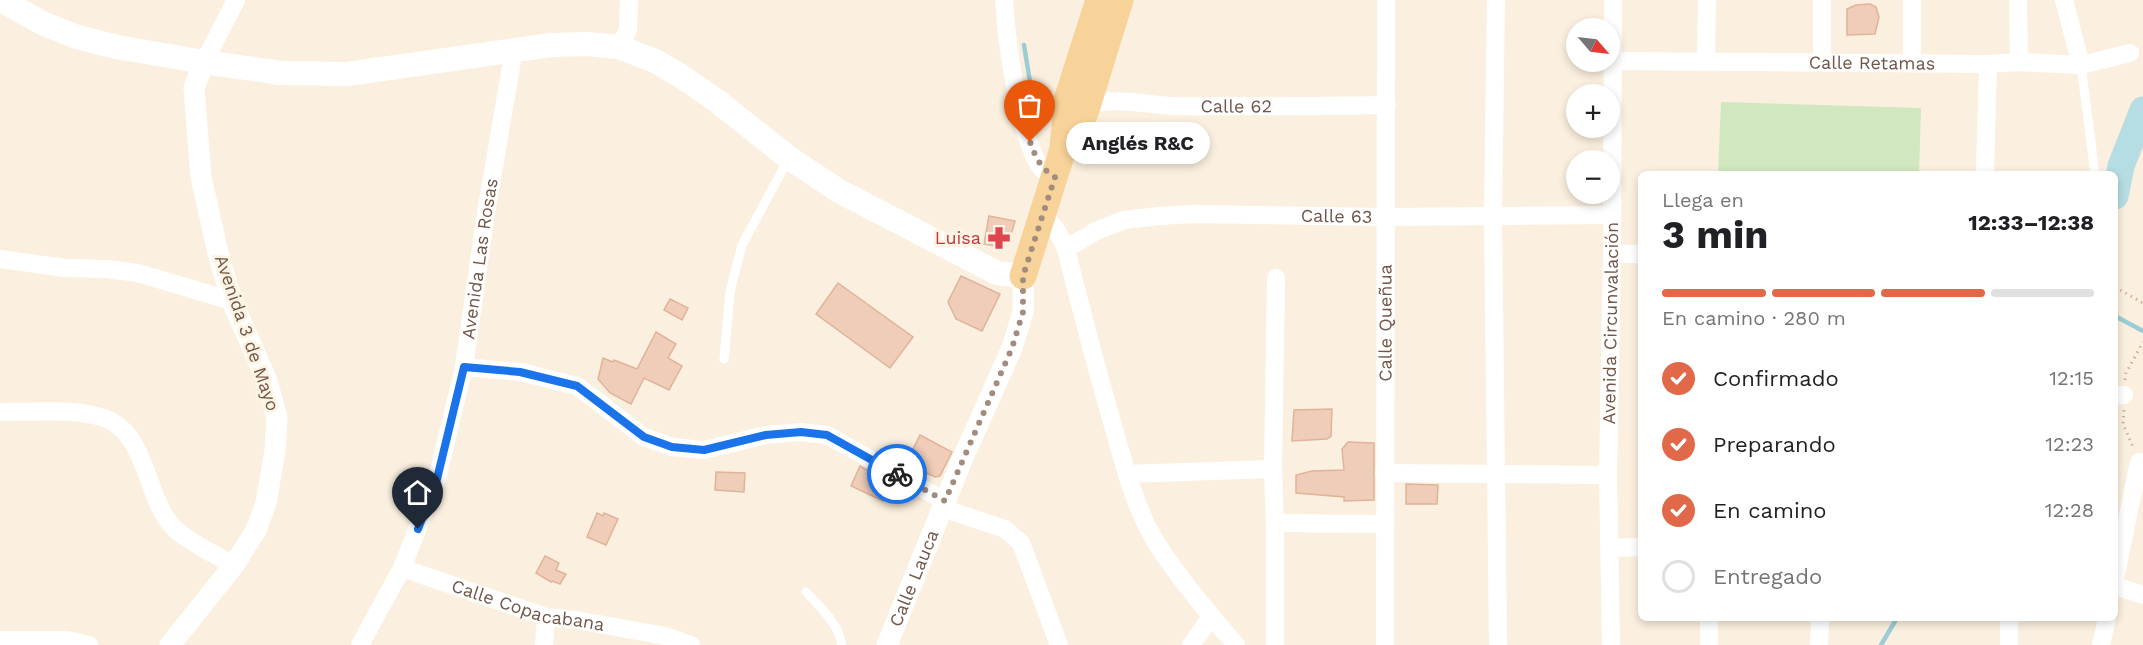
<!DOCTYPE html>
<html lang="es">
<head>
<meta charset="utf-8">
<style>
	body { margin:0; font-family:"Work Sans",sans-serif; background:#f2f2f2; color:#202124; height:100vh; display:flex; flex-direction:column; font-size:22px; white-space:nowrap }
	* { box-sizing:border-box; margin:0 }
	p { font-size:20px; color:#757577 }
	.icon { flex:none; width:33px; height:33px; fill:none; stroke:currentColor; stroke-width:2; stroke-linecap:round; stroke-linejoin:round }
	.map { position:relative; flex:1; overflow:hidden }
	.details { position:absolute; left:1638px; top:171px; width:480px; height:450px; display:flex; flex-direction:column; background:#fff; border-radius:9px; box-shadow:0 3px 9px #0003 }
	.details>* { flex:none }
	.needle { width:39px; rotate:118deg }
	.controls { position:absolute; left:1566px; top:18px; display:grid; gap:12px }
	.controls a { display:grid; place-items:center; width:54px; height:54px; border-radius:50%; background:#fff; box-shadow:0 3px 9px #0003; font-size:30px }
	.pin { position:absolute; display:grid; place-items:center; width:51px; height:51px; color:#fff; margin:-62px -26px; border-radius:50% 50% 50% 0; rotate:-45deg; box-shadow:0 0 6px #0007 }
	.pin .icon { rotate:45deg }
	.courier { position:absolute; display:grid; place-items:center; width:60px; height:60px; margin:-30px; border:4px solid #1a73e8; border-radius:50%; background:#fff; color:#222; box-shadow:0 2px 8px #0007 }
	.bubble { position:absolute; height:42px; border-radius:21px; background:#fff; box-shadow:0 3px 9px #0003; font-size:20px; font-weight:700; line-height:42px; text-align:center }
	.overview em { font-style:normal; font-weight:700 }
	.overview div { display:flex; flex-direction:column-reverse }
	.overview { display:flex; align-items:center; justify-content:space-between; height:102px; padding:0 24px }
	h1 { font-size:39px; font-weight:700; line-height:45px }
	.bar { display:grid; grid-template-columns:repeat(4,1fr); gap:9px 6px; align-content:center; height:72px; padding:0 24px }
	.bar i { height:8px; border-radius:4px; background:#e0e0e0 }
	.bar .on { background:#e16848 }
	.bar p { grid-column:span 4 }
	ol { padding:0 24px; list-style:none }
	li { display:flex; align-items:center; gap:18px; height:66px }
	li p { margin-inline-start:auto }
	li .icon { padding:6px; border-radius:50%; background:#e16848; color:#fff; stroke-width:4 }
	li:last-child { color:#757577 }
	li i { width:33px; height:33px; border:3px solid #e0e0e0; border-radius:50% }
	.map>svg:first-child { display:block }
</style>
</head>
<body>
<div class="map">
<svg width="2143" height="645" viewBox="0 0 2143 645">
	<rect width="100%" height="100%" fill="#fbf0df"/>
	<path fill="#d0e7bf" d="M1721,102L1921,108L1919,174H1718Z"/>
	<g fill="none" stroke-linecap="round" stroke-linejoin="round">
		<g stroke="#9cccd4" stroke-width="4.5">
			<path d="M1024,45L1031,88"/>
			<path d="M2115,316L2143,331"/>
			<path d="M1881,645L1897,618"/>
		</g>
		<path stroke="#b5dde3" stroke-width="27" d="M2115,196L2121,166L2143,110"/>
	</g>
	<g fill="#efcdb8" stroke="#e1b399" stroke-width="1.5">
		<path d="M1870,4L1876,7L1879,17L1875,34L1847,35V9L1856,5Z"/>
		<path d="M989,216L1015,221L1009,242L996,246L984,244Z"/>
		<path d="M961,276L1000,294L982,331L956,319L948,302Z"/>
		<path d="M838,283L913,337L890,368L816,314Z"/>
		<path d="M670,299L688,308L682,320L664,310Z"/>
		<path d="M656,332L676,344L668,358L682,366L669,390L644,378L631,404L610,393L598,379L603,358L613,362L614,360L637,369Z"/>
		<path d="M1332,409L1331,436L1327,439L1292,441L1294,410Z"/>
		<path d="M920,435L952,452L940,476L935,477L906,463Z"/>
		<path d="M1348,442L1374,443V500L1344,501V497L1296,493V475L1312,471L1344,470L1342,449Z"/>
		<path d="M860,466L891,484L883,501L851,486Z"/>
		<path d="M716,472L745,473L744,492L715,490Z"/>
		<path d="M1406,484L1438,485L1437,504H1406Z"/>
		<path d="M597,513L603,516L604,513L618,519L606,545L587,537Z"/>
		<path d="M545,556L559,563L556,570L566,574L560,584L552,581L551,582L536,573Z"/>
	</g>
	<g fill="none" stroke-linecap="round" stroke-linejoin="round">
		<g stroke="#d3b09c" stroke-width="3" stroke-dasharray="1.5 4.5" stroke-linecap="butt">
			<path d="M2115,287L2143,303"/>
			<path d="M2125,380L2126,373L2143,342"/>
			<path d="M2124,410L2123,424L2133,447"/>
		</g>
		<g stroke="#fff" stroke-width="9">
			<path d="M2081,65L2095,174"/>
			<path d="M724,359L730,292L742,245L788,160"/>
			<path d="M806,592C821,608 838,623 842,645"/>
		</g>
		<g stroke="#fff" stroke-width="18">
			<path d="M1004,0C1006,36 1020,145 1043,170C1046,173 1051,175 1055,177"/>
			<path d="M1496,0L1493,216L1498,645"/>
			<path d="M2018,0L2019,62"/>
			<path d="M2064,0L2081,65"/>
			<path d="M619,47L628,30L629,0"/>
			<path id="s1" d="M1612,61L1988,64L2019,62L2081,65L2130,53"/>
			<path d="M1706,61L1707,0"/>
			<path d="M204,62L236,0"/>
			<path d="M1822,62V0"/>
			<path d="M1912,63V0"/>
			<path id="s2" d="M1087,106C1111,96 1148,105 1174,106C1245,107 1316,106 1387,105"/>
			<path d="M1985,174L1988,64"/>
			<path d="M1043,217C1055,224 1060,236 1066,249C1081,309 1097,370 1114,429C1124,465 1137,513 1157,544C1180,580 1208,613 1236,645"/>
			<path id="s3" d="M1066,249L1096,231L1124,220L1159,216L1192,214L1385,217L1612,215"/>
			<path d="M1612,254H1641"/>
			<path d="M0,259L65,268L107,269L138,273L232,301"/>
			<path d="M464,367L521,372L577,386L644,437L672,447L704,450L766,435L800,432L827,435L945,501"/>
			<path d="M2115,395H2124"/>
			<path d="M0,412C31,412 72,408 101,417C149,431 144,499 175,529C187,541 219,557 234,565"/>
			<path d="M1384,473L1608,475"/>
			<path d="M1127,474L1273,469"/>
			<path d="M942,508L1005,529L1021,543L1059,645"/>
			<path d="M1275,523L1384,524"/>
			<path d="M1610,548L1641,547"/>
			<path id="s4" d="M402,568L546,617L576,620L665,636L691,645"/>
			<path d="M2115,579L2139,462L2143,463"/>
			<path d="M2115,586L2143,595"/>
			<path d="M2009,618V645"/>
			<path d="M0,640H67L89,645"/>
			<path id="s5" d="M360,645L402,568L437,479L464,367L486,213L514,49"/>
			<path d="M544,645L546,617"/>
			<path d="M1191,645L1211,617"/>
			<path d="M1275,645V523L1273,469L1276,278"/>
			<path id="s6" d="M1385,645L1386,0"/>
			<path id="s7" d="M1611,645L1608,475L1612,254L1613,0"/>
			<path d="M1709,645V618"/>
			<path d="M1819,645L1820,618"/>
			<path d="M2101,645L2107,618"/>
		</g>
		<g stroke="#fff" stroke-width="21">
			<path d="M170,645L234,565L256,530L266,503L275,451L277,418L267,381L232,301L218,253L201,177L194,88L204,62"/>
			<path id="s8" d="M887,645L962,460L1012,348L1023,312V276"/>
		</g>
		<path stroke="#fff" stroke-width="24" d="M1,0L44,24L77,37L117,47L204,62L281,73L347,74L551,45L587,44L619,47L655,61L681,76L717,101L789,158L839,191L997,273L1023,276"/>
		<g stroke="#f8d399" stroke-width="27">
			<path d="M1067,143L1085,113L1120,0"/>
			<path d="M1023,276L1063,149L1067,100L1099,0"/>
		</g>
	</g>
	<g fill="none" stroke-linecap="round" stroke-linejoin="round">
		<path stroke="#a18c7d" stroke-width="6" stroke-dasharray="0 10.8" d="M897,474L945,501L1012,348L1023,312V276L1055,177C1040,168 1036,158 1030,142"/>
		<path stroke="#1a73e8" stroke-width="8" d="M418,529L437,479L464,367L520,372L577,386L644,437L672,447L704,450L766,435L801,432L827,435L897,474"/>
	</g>
	<defs>
		<g id="pharmacy-bare" transform="scale(1.8)"><path d="M-2-6h4v4h4v4h-4v4h-4v-4h-4v-4h4Z" fill="#e0444e" stroke="#fef4e4" stroke-width="2.5" paint-order="stroke"/></g>
	</defs>
	<g fill-rule="evenodd">
		<use href="#pharmacy-bare" x="999" y="238"/>
	</g>
	<g text-anchor="middle" stroke-width="6" stroke-linejoin="round" paint-order="stroke">
		<g font-size="18" fill="#705648" stroke="#fef4e4">
			<text dy="6" stroke="none"><textPath href="#s1" startOffset="260">Calle Retamas</textPath></text>
			<text dy="6" stroke="none"><textPath href="#s2" startOffset="150">Calle 62</textPath></text>
			<text dy="6" stroke="none"><textPath href="#s3" startOffset="278">Calle 63</textPath></text>
			<text dy="6" stroke="none"><textPath href="#s5" startOffset="408">Avenida Las Rosas</textPath></text>
			<text dy="6" stroke="none"><textPath href="#s6" startOffset="322">Calle Queñua</textPath></text>
			<text dy="6" stroke="none"><textPath href="#s7" startOffset="322">Avenida Circunvalación</textPath></text>
			<text transform="translate(247 333) rotate(71)" y="6">Avenida 3 de Mayo</text>
			<text dy="6" stroke="none"><textPath href="#s8" startOffset="72">Calle Lauca</textPath></text>
			<text dy="6" stroke="none"><textPath href="#s4" startOffset="132">Calle Copacabana</textPath></text>
		</g>
		<g font-size="18" fill="#be3a42" stroke="#fef4e4" text-anchor="end">
			<text x="981" y="244">Luisa</text>
		</g>
	</g>
</svg>
<div class="controls">
<a><svg class="needle" viewBox="-14 -14 28 28"><path d="M0-13l5 13h-10z" fill="#e53935"/><path d="M0 13l5-13h-10z" fill="#757577"/></svg></a>
<a>+</a>
<a>−</a>
</div>
<div class="pin" style="left:1030px;top:142px;background:#ea580c"><svg class="icon" aria-label="bag" viewBox="0 0 24 24"><path d="M5 8h14l-1 12H6zM9 8a3 3 0 0 1 6 0"/></svg></div>
<div class="pin" style="left:418px;top:529px;background:#1f2937"><svg class="icon" aria-label="home" viewBox="0 0 24 24"><path d="M3 11l9-7 9 7M6 9v11h12V9"/></svg></div>
<div class="courier" style="left:897px;top:474px"><svg class="icon" aria-label="bike" viewBox="0 0 24 24"><circle cx="6" cy="16" r="4"/><circle cx="18" cy="16" r="4"/><path d="M6 16l4-8h5l3 8M10 8l3 8H6M13 5h3"/></svg></div>
<div class="bubble" style="left:1066px;top:122px;width:144px">Anglés R&amp;C</div>
<section class="details">
<div class="overview"><div><h1>3 min</h1><p>Llega en</p></div><em>12:33–12:38</em></div>
<div class="bar"><i class="on"></i><i class="on"></i><i class="on"></i><i></i><p>En camino · 280 m</p></div>
<ol>
<li><svg class="icon" aria-label="check" viewBox="0 0 24 24"><path d="M5 12l5 5 9-10"/></svg>Confirmado<p>12:15</p></li>
<li><svg class="icon" aria-label="check" viewBox="0 0 24 24"><path d="M5 12l5 5 9-10"/></svg>Preparando<p>12:23</p></li>
<li><svg class="icon" aria-label="check" viewBox="0 0 24 24"><path d="M5 12l5 5 9-10"/></svg>En camino<p>12:28</p></li>
<li><i></i>Entregado</li>
</ol>
</section>
</div>
</body>
</html>
